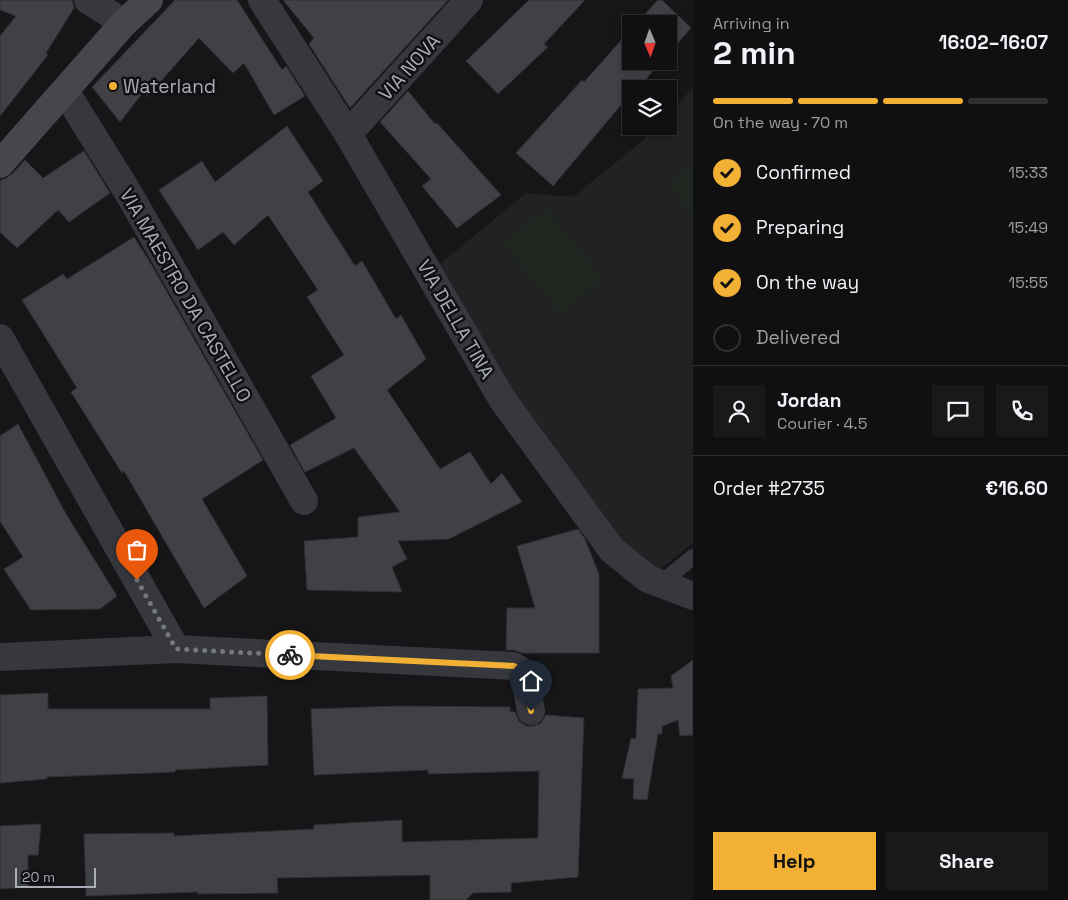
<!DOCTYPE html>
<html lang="en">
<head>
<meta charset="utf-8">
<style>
	body { margin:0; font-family:"Space Grotesk",sans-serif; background:#19191b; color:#f1f3f6; height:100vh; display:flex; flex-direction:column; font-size:19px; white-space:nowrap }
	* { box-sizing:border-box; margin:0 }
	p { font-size:16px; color:#9c9d9f }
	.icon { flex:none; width:28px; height:28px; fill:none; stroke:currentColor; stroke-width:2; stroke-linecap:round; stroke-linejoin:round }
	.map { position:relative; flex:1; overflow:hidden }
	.sheet { display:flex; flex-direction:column; background:#101012; width:375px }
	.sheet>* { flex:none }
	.needle { width:32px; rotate:178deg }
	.fabs { position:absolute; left:622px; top:15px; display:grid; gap:10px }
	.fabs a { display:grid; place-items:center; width:55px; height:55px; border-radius:0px; background:#101012; box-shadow:0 2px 8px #0003,0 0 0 1px #303032; font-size:25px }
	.scale { position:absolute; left:15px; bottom:12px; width:81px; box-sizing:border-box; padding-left:5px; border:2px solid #a8adb8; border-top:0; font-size:14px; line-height:18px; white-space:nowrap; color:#a8adb8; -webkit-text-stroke:4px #111113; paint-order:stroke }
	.pin { position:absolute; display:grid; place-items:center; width:42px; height:42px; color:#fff; margin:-51px -21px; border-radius:50% 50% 50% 0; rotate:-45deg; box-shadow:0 0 5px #0007 }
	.pin .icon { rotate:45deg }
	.courier { position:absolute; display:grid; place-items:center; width:50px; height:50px; margin:-25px; border:4px solid #f2b134; border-radius:50%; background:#fff; color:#222; box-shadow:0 1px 6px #0007 }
	.headline em { font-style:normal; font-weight:600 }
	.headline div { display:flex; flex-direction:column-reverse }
	.headline { display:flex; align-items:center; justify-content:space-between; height:85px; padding:0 20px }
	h1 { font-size:32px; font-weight:600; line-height:38px }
	.bar { display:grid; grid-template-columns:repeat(4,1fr); gap:8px 5px; align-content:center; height:60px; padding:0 20px }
	.bar i { height:6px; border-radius:4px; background:#303032 }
	.bar .selected { background:#f2b134 }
	.bar p { grid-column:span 4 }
	.line { display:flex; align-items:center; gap:12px; padding:0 20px; border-top:1px solid #303032 }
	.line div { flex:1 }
	.round { display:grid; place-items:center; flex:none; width:52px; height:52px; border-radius:0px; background:#19191b }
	ol { padding:0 20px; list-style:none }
	li { display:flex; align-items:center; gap:15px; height:55px }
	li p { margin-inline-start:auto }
	li .icon { padding:5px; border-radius:50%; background:#f2b134; color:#111; stroke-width:4 }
	li:last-child { color:#9c9d9f }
	li i { width:28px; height:28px; border:2px solid #303032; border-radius:50% }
	.button { display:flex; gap:10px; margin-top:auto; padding:10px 20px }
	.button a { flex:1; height:58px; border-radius:0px; background:#f2b134; color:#111; font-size:20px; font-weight:600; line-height:58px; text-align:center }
	.button a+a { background:#19191b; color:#f1f3f6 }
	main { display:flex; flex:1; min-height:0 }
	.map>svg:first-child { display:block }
</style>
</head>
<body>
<main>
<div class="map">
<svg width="693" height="900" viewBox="0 0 693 900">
	<rect width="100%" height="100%" fill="#161618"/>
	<path fill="#222225" d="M693,88V543L648,579L612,550L429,273L526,193L573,197L640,143L656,126H669V113Z"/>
	<g fill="#1e261f">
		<path d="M693,164V218L669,184Z"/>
		<path d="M546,208L604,279L560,314L503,243Z"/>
	</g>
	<g fill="#404145" stroke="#303034">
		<path d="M0,0H72L74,8L46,53L48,55L0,116V36L16,16L0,10Z"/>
		<path d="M175,0H237L282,70L286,66L305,96L274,115L244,63L233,73L199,38L147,97L144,91L120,122L92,87Z"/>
		<path d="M283,0H448L350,108L309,44L314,38Z"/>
		<path d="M529,0H585L544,44L548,47L498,94L466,61Z"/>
		<path d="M658,0H662L691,28L669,53V24H636Z"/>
		<path d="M631,29V61H662L637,89H631V93L553,186L516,153L582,80L584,82Z"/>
		<path d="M408,91L435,124L437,123L501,195L457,228L422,186L431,179L380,122Z"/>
		<path d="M287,126L323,181L308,192L355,266L362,261L396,319L401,315L426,359L387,390L440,469L470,452L491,484L502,473L522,502L449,539L398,541L407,559L392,567L402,592L307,590L304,541L358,537V517L400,512L354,448L305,472L290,445L336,418L311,376L344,355L307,297L318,290L268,215L234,245L223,232L198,250L159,190L202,161L215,182Z"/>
		<path d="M84,151L110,193L69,222L58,210L17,248L0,232V182L2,179H5L12,174L25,160L43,178Z"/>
		<path d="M134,237L151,264L263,460L202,499L247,576L204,608L124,471L122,473L71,392L77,388L22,300L63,274L67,279Z"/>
		<path d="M18,424L66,514L117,596L100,609L31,610L4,569L23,557L0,521V436Z"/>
		<path d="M578,529L585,539L599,574V653H522L514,650H506L507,608H535L517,546Z"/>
		<path d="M693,660V735L680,736L678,720L662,726V734H658L647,800L633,799L634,779L622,778L631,738L636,739L638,689L673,688L671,676Z"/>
		<path d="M48,693V709H210V698L267,696L268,765L175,770V772L47,777V779L0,783V695Z"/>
		<path d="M399,706L510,707V712H515L519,721L526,726H533L541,723L546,715L584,718L578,877L511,883V892L473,893L466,900H430V875L277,878L278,893L198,894V892L86,896L84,834L174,833V836L314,829V825L402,820V842L538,838L539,771L428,774V770L314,775L311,709Z"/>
		<path d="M41,824L38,855H28V887L0,889V826Z"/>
	</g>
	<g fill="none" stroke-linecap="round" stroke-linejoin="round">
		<path stroke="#37383d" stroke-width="16" d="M660,584L693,557"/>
		<g stroke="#37383d" stroke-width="28">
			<path d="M88,0L124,23"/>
			<path d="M262,0L348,134L502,399L612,550L648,579L693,596"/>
			<path d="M65,91L129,194L304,501"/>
			<path d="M348,134L469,0"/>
			<path d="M0,338L176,649"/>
			<path d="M0,657L176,649L513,666L524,673L531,711"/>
		</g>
		<path stroke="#45474d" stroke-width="28" d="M0,164L124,23L149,0"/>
	</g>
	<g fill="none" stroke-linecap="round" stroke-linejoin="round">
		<path stroke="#757880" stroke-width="5" stroke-dasharray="0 9" d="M137,580L176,649L290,655"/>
		<path stroke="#f2b134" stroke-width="6" d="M290,655L514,666L524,673L531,711"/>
	</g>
	<circle fill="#f2b134" stroke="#111113" stroke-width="2" cx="113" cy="86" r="5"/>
	<g text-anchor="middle" stroke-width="5" stroke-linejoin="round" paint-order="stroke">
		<g font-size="19" fill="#a8adb8" stroke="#111113">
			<text transform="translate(409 67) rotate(-48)" y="7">VIA NOVA</text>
			<text transform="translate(186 295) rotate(60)" y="7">VIA MAESTRO DA CASTELLO</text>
			<text transform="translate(456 319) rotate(60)" y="7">VIA DELLA TINA</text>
		</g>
		<g font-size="19" fill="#a8adb8" stroke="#111113" text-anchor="start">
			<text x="123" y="93">Waterland</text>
		</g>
	</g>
</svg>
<div class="fabs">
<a><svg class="needle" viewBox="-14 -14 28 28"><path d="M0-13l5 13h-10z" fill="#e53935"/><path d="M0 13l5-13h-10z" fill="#9c9d9f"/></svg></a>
<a><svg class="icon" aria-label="layers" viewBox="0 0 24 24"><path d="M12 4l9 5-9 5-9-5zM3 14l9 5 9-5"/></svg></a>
</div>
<div class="scale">20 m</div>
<div class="pin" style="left:137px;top:580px;background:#ea580c"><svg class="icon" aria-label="bag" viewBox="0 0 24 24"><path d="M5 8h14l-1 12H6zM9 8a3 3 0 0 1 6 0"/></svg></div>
<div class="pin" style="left:531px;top:711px;background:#1f2937"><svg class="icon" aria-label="home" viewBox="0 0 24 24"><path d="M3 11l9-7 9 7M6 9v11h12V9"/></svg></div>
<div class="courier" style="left:290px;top:655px"><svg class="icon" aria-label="bike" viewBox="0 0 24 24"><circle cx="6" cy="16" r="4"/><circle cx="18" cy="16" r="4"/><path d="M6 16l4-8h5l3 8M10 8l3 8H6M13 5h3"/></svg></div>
</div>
<section class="sheet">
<div class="headline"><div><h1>2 min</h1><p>Arriving in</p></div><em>16:02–16:07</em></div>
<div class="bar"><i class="selected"></i><i class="selected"></i><i class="selected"></i><i></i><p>On the way · 70 m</p></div>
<ol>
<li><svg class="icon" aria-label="check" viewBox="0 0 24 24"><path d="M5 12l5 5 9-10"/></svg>Confirmed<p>15:33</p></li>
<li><svg class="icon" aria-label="check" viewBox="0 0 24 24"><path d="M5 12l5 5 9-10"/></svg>Preparing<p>15:49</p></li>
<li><svg class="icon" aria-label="check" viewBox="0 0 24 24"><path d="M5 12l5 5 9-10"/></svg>On the way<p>15:55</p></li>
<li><i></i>Delivered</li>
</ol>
<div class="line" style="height:90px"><a class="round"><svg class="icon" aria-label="person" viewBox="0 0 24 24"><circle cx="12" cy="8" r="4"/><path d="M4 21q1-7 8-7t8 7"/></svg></a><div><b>Jordan</b><p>Courier · 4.5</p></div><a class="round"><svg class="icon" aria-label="chat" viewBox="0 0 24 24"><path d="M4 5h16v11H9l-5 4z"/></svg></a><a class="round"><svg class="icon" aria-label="phone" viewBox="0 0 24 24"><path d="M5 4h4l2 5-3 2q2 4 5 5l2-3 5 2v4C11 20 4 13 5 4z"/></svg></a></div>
<div class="line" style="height:65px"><div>Order #2735</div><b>€16.60</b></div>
<div class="button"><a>Help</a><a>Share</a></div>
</section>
</main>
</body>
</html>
